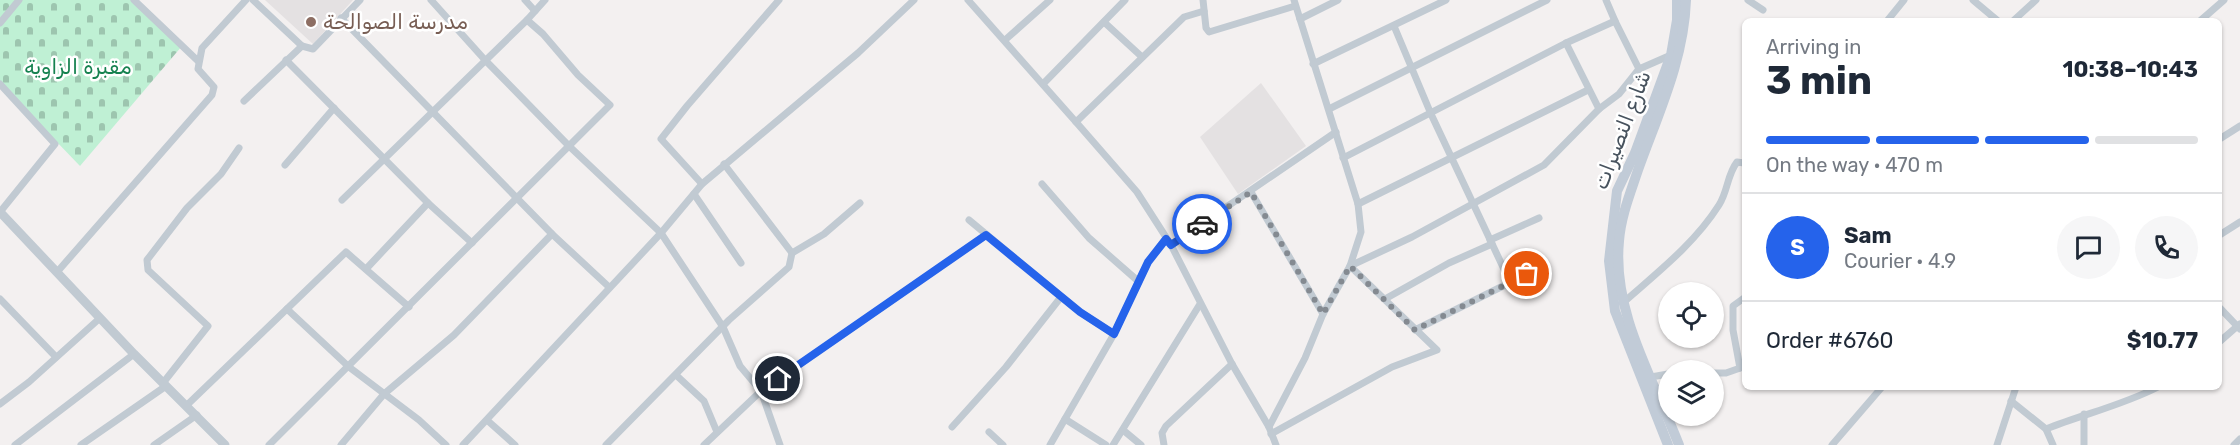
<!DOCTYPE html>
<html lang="en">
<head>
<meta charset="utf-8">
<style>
	body { margin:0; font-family:Rubik,"Noto Sans Arabic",sans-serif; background:#f6f6f7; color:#1f2937; height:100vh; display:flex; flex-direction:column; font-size:22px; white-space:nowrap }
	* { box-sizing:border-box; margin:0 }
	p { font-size:20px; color:#747a83 }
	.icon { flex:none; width:33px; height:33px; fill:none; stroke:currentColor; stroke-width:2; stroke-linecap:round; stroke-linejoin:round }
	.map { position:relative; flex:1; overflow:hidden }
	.panel { position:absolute; left:1742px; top:18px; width:480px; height:372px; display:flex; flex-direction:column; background:#fff; border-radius:9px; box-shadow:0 2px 4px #0004 }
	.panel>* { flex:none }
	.tools { position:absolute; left:1658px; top:282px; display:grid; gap:12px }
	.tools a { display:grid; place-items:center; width:66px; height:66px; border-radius:50%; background:#fff; box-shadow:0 2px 4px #0004; font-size:30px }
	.pin { position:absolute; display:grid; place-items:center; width:51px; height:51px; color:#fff; margin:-26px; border:3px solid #fff; border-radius:50%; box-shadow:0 2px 6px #0007 }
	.courier { position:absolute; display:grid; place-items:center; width:60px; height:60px; margin:-30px; border:4px solid #2563eb; border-radius:50%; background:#fff; color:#222; box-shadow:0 2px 8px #0007 }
	.summary em { font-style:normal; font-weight:700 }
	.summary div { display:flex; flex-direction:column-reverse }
	.summary { display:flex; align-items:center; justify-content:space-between; height:102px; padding:0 24px }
	h1 { font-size:39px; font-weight:700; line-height:45px }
	.bar { display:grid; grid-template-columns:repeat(4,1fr); gap:9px 6px; align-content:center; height:72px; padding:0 24px }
	.bar i { height:8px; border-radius:4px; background:#e0e1e3 }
	.bar .current { background:#2563eb }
	.bar p { grid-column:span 4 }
	.line { display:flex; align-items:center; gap:15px; padding:0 24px; border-top:2px solid #e0e1e3 }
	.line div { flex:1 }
	.round { display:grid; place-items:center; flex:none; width:63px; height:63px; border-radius:32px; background:#f6f6f7 }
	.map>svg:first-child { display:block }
</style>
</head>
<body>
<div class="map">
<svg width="2240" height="445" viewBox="0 0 2240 445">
	<defs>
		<pattern id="cemetery-stones" width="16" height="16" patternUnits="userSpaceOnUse" patternTransform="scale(1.5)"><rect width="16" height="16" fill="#bff0d4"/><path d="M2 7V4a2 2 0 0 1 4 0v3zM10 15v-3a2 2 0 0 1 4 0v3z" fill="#9dc5af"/></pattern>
	</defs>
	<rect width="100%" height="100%" fill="#f3f0f0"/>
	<g fill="#e4e1e2">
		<path d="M265,0H353L313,44Z"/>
		<path d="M1261,83L1306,146L1238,194L1200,137Z"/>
	</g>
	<path fill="url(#cemetery-stones)" d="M0,0H134L182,46L80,166L0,83Z"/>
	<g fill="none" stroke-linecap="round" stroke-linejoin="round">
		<g stroke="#c1cad2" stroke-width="7">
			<path d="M134,0L198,61"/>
			<path d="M253,0L302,46"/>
			<path d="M431,0L485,60L569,146L661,233L723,327L740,366L761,391L780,445"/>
			<path d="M525,0L535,11"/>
			<path d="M968,0L1076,122L1184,17L1204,11"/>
			<path d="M1203,0L1206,28L1209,32L1295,6"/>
			<path d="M1606,0L1615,21"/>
			<path d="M1748,0L1763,10"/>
			<path d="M1973,0L1998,21"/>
			<path d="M341,18L552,234L609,287"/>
			<path d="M1300,19L1338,0"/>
			<path d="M1887,21L1904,0"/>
			<path d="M2013,21L2036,0"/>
			<path d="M2200,21L2224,0"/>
			<path d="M1104,22L1142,57"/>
			<path d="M0,23L19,0"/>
			<path d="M1394,26L1431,114L1510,282"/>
			<path d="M1005,40L1050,0"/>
			<path d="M1566,43L1599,109"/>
			<path d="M286,60L428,203L472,243"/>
			<path d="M1313,64L1446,0"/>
			<path d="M0,84L55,144L0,212"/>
			<path d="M1043,84L1125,0"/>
			<path d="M244,101L302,46L313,49L360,0"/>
			<path d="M1329,109L1547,0"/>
			<path d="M1076,122L1137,192L1171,245L1232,364L1269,427L1276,445"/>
			<path d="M2218,140L2240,126"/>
			<path d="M1343,158L1566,43L1615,21L1639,69"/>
			<path d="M724,164L792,253"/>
			<path d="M285,165L334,108"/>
			<path d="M702,184L661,139L687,106L779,0"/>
			<path d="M1042,184L1089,238L1138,281"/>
			<path d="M1251,192L1323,314"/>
			<path d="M694,194L741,263"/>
			<path d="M342,200L527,20"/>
			<path d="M1358,204L1588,90"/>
			<path d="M969,220L1080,312L1114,334"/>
			<path d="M2218,236L2240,222"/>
			<path d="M1490,240L1539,218"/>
			<path d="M1171,245L1336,132"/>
			<path d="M366,269L428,203"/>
			<path d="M58,271L212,95L214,87L198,69L202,48L246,0"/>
			<path d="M0,299L56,357"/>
			<path d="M1385,299L1449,263L1492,244"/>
			<path d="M1625,301C1658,272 1695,243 1719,205C1728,191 1727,175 1737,162L1744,163"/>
			<path d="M2218,306L2240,329"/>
			<path d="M287,309L349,367L419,420L446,445"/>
			<path d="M1415,330L1527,274"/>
			<path d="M2218,343L2240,324"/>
			<path d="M1740,368L1733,330V306L1744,298"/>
			<path d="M1713,373H1726L1743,367"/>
			<path d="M676,375L704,401L717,432"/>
			<path d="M1651,377L1668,374"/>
			<path d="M163,383L208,326L148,270L147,260L187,208L221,174L239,148"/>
			<path d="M2011,401L2046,429L2053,445"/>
			<path d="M0,404L29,382L100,318"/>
			<path d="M186,406L346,252L409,307"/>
			<path d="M2084,414V445"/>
			<path d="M1065,419L1106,445"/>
			<path d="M488,421L515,445"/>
			<path d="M952,427L1006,367L1061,297"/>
			<path d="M1269,427L1305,358L1323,314L1350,266L1361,232L1358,204L1294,0"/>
			<path d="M2046,429C2084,414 2123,405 2158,387"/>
			<path d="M1123,430L1141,445"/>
			<path d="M989,432L1003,445"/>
			<path d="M1271,434L1392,367L1437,350L1350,266L1412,237L1544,165L1599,109L1619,94L1639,69L1671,55"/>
			<path d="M15,445L134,354"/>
			<path d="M81,445L166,386"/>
			<path d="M154,445L197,415"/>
			<path d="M269,445L610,105L578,75L543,34L527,20L545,0"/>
			<path d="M341,445L384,394L454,335L552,234"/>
			<path d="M463,445L661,233L702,184L858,53L914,0"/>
			<path d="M606,445L729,320L789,267L792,253L824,234L860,203"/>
			<path d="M704,445L761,391L986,235"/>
			<path d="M1050,445L1114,334L1148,262L1166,239"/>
			<path d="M1113,445L1200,304"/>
			<path d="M1164,445L1162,433L1166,426L1232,364"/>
			<path d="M1832,445L1882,387"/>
			<path d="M1997,445L2016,387"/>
			<path d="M2234,445L2240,439"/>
		</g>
		<path stroke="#c1cad2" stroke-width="9" d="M0,212L134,354L225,445"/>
		<g stroke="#c1cbd7" stroke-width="10">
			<path d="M1668,445L1615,311L1609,261L1617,191L1635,153L1671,55L1677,20V0"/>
			<path d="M1679,445C1654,380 1612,313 1619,241C1621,216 1630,194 1638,170C1658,114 1684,60 1686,0"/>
		</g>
	</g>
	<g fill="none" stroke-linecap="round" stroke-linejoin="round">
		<path stroke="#848a91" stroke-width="6" stroke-dasharray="0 10.8" d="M1202,224L1251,192L1323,314L1350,266L1415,330L1527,274"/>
		<path stroke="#2563eb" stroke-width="8" d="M778,379L986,235L1080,312L1114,334L1148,262L1166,239L1171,245L1202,224"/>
	</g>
	<circle fill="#8d6e63" stroke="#fff" stroke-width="2" cx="311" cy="22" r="6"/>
	<g text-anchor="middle" stroke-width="5" stroke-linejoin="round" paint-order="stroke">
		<g font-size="21" fill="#785e54" stroke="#fff" text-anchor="start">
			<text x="323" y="29">مدرسة الصوالحة</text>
		</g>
		<g font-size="21" fill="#168250" stroke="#fff">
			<text x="78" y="74">مقبرة الزاوية</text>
		</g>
		<g font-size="21" fill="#48535e" stroke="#fff">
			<text transform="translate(1622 130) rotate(-69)" y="7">شارع النصيرات</text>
		</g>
	</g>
</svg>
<div class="tools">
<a><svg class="icon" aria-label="locate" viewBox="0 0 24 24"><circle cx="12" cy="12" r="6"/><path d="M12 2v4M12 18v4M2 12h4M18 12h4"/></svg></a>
<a><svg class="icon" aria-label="layers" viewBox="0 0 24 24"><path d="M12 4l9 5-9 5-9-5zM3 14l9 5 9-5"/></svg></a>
</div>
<div class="pin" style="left:1527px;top:274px;background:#ea580c"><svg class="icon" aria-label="bag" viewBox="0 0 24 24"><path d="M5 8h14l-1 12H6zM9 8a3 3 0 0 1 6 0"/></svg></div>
<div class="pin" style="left:778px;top:379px;background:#1f2937"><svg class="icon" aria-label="home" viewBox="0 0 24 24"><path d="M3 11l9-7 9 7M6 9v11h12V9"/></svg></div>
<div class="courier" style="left:1202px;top:224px"><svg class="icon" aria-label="car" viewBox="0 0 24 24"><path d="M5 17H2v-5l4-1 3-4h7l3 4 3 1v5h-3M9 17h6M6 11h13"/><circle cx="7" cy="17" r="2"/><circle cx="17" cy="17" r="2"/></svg></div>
<section class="panel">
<div class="summary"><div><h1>3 min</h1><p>Arriving in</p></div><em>10:38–10:43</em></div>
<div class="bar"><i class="current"></i><i class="current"></i><i class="current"></i><i></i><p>On the way · 470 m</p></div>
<div class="line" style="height:108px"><b class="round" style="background:#2563eb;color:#fff">S</b><div><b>Sam</b><p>Courier · 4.9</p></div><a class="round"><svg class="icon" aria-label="chat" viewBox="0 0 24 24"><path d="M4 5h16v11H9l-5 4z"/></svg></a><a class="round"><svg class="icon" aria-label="phone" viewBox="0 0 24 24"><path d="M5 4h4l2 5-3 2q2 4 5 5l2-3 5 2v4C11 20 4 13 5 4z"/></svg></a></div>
<div class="line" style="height:78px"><div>Order #6760</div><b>$10.77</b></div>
</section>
</div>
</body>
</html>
